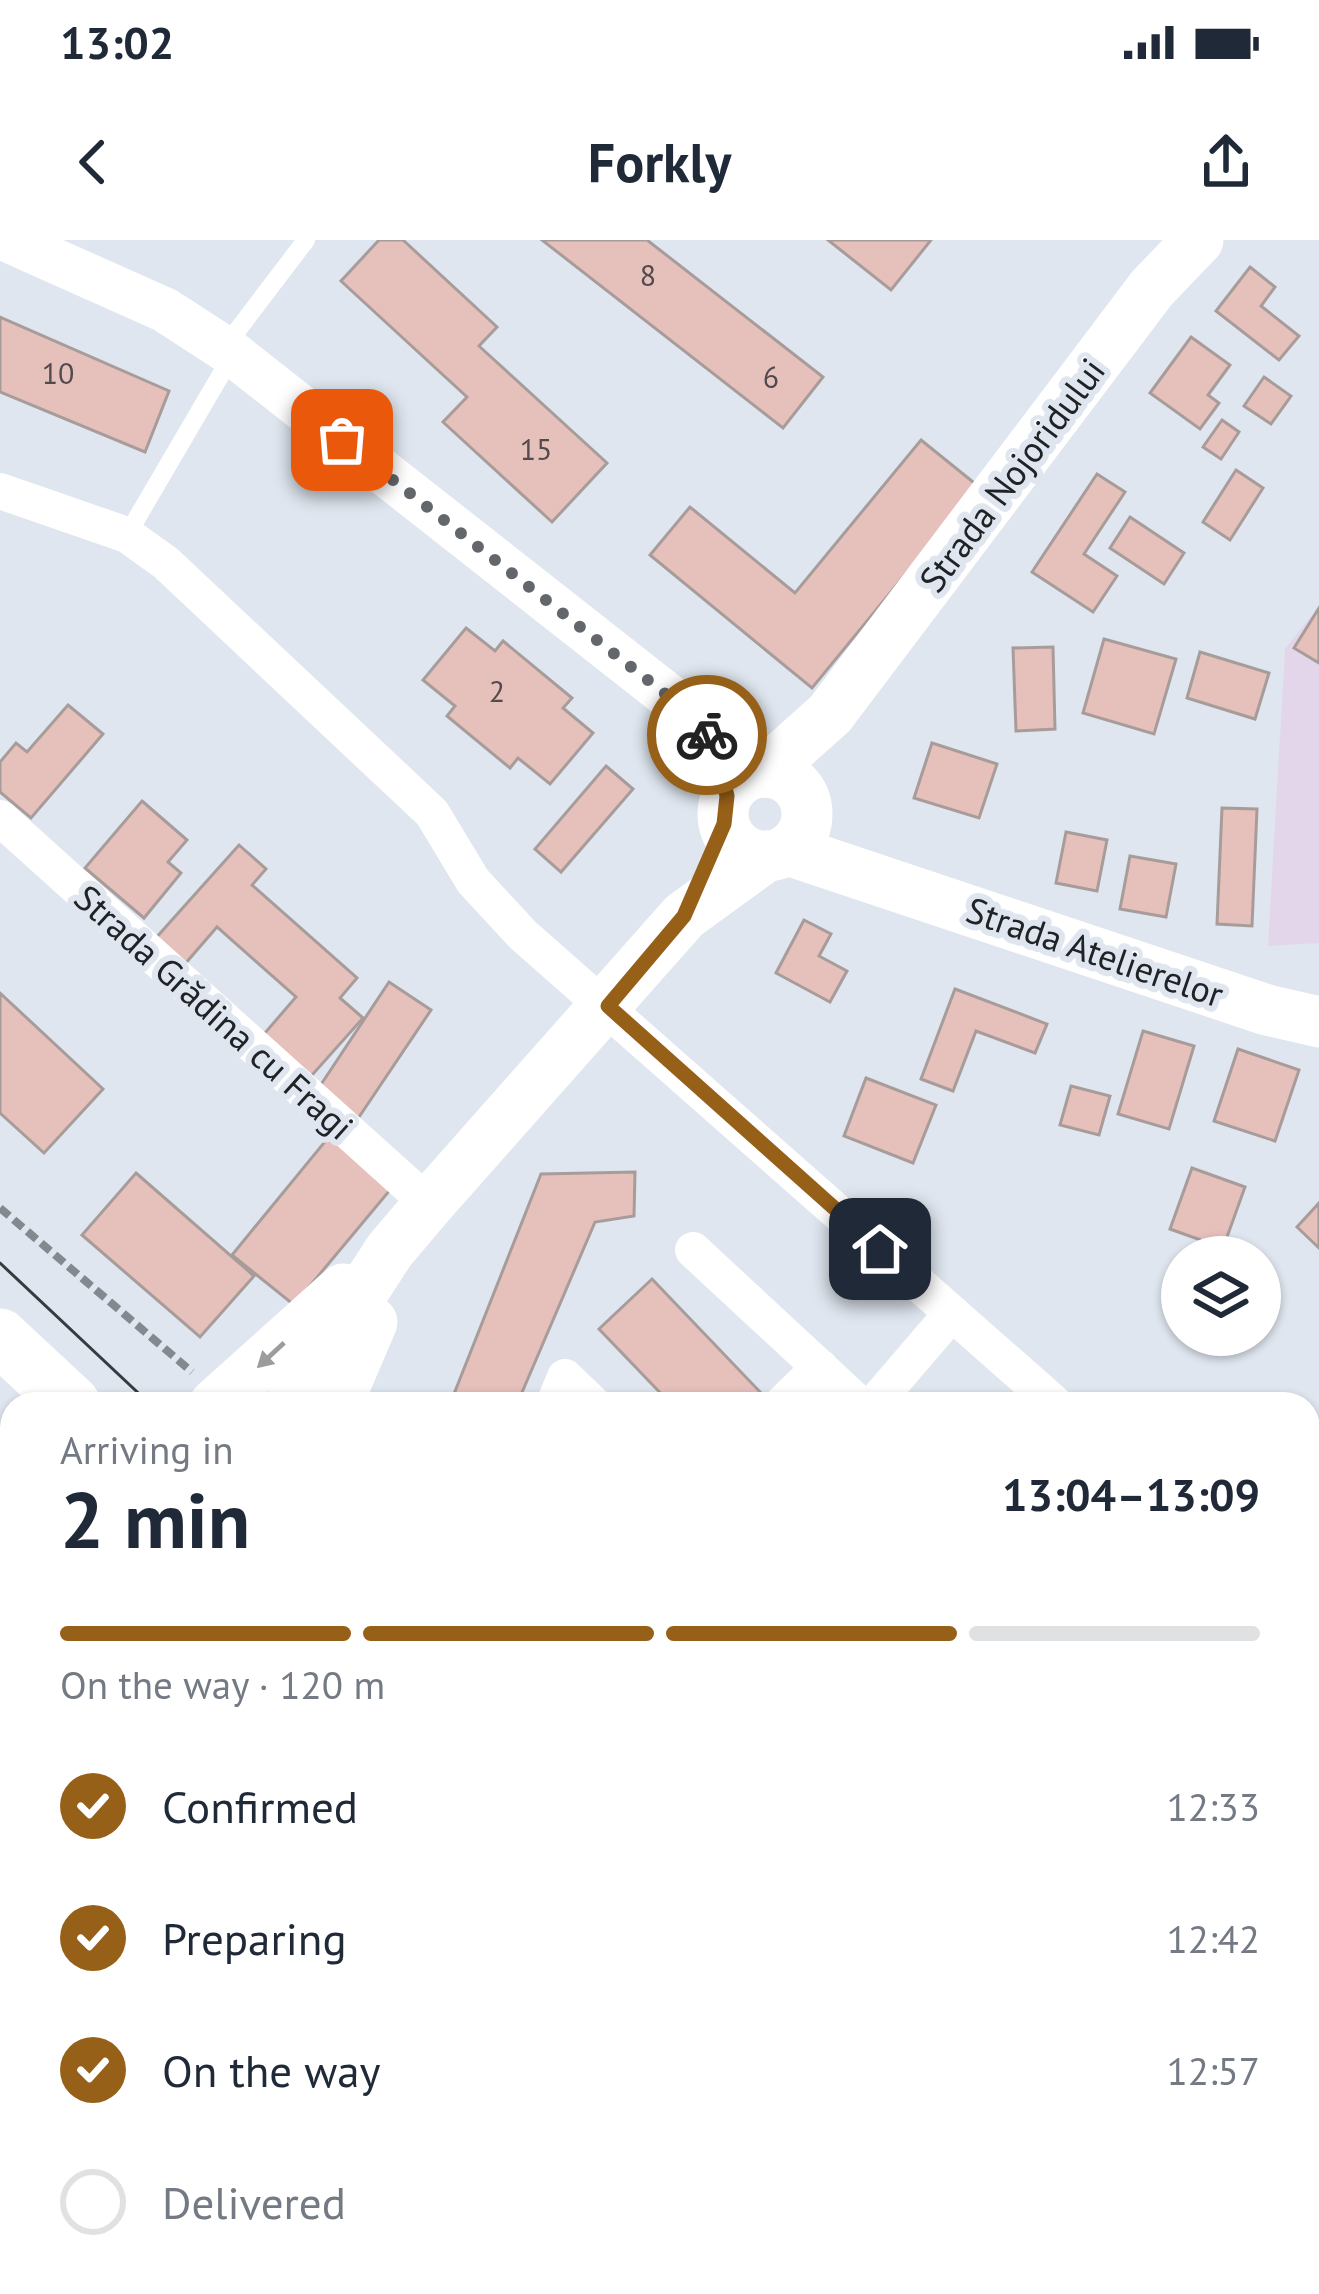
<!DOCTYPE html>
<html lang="en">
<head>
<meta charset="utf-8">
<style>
	body { margin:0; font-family:"PT Sans",sans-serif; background:#f2f2f3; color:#1f2937; height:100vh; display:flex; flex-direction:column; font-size:45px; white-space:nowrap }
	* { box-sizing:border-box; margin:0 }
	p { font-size:39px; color:#747a83 }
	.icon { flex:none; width:66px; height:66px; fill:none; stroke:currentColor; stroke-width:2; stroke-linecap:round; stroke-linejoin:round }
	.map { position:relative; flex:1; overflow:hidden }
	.drawer { position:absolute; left:0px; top:1152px; width:1320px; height:903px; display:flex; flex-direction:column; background:#fff; border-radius:36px 36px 0 0; box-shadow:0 3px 9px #0004 }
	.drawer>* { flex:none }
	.fabs { position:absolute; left:1161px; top:996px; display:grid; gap:24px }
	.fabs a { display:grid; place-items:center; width:120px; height:120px; border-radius:50%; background:#fff; box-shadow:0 3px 9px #0004; font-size:60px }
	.pin { position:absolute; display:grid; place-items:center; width:102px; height:102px; color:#fff; margin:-51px; border-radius:24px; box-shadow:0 6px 18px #0006 }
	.courier { position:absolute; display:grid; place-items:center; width:120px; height:120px; margin:-60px; border:9px solid #966018; border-radius:50%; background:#fff; color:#222; box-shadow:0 3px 15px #0007 }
	.summary em { font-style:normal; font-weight:700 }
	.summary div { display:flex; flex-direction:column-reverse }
	.summary { display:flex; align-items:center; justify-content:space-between; height:204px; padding:0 60px }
	h1 { font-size:78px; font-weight:700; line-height:90px }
	.bar { display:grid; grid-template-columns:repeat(4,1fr); gap:18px 12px; align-content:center; height:144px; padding:0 60px }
	.bar i { height:15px; border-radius:9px; background:#e0e1e3 }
	.bar .current { background:#966018 }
	.bar p { grid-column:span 4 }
	ol { padding:0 60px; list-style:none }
	li { display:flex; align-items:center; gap:36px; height:132px }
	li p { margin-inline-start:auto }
	li .icon { padding:12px; border-radius:50%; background:#966018; color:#fff; stroke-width:4 }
	li:last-child { color:#747a83 }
	li i { width:66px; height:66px; border:6px solid #e0e1e3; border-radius:50% }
	.status { display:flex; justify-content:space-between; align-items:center; height:84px; padding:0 60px; background:#fff; direction:ltr }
	.status svg { height:33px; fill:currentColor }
	header { display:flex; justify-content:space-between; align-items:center; height:156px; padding:0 60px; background:#fff; font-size:54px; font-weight:700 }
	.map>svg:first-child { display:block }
</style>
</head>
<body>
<div class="status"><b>13:02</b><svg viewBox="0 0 49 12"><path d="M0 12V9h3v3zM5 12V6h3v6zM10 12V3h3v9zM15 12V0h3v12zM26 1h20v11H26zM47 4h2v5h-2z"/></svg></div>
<header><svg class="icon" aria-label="back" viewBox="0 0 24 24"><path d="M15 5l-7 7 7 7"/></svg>Forkly<svg class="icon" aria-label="share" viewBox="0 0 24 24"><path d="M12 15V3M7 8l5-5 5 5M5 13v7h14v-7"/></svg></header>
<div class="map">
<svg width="1319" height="2054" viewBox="0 0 1319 2054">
	<rect width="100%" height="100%" fill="#dfe6ef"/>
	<path fill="#e3d6ea" d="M1319,366V703L1268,706L1285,409Z"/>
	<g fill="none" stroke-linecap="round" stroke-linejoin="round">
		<g stroke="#6d919b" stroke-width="12">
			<path d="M1308,1996L1319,1989"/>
			<path d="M1218,2054L1235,2043"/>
		</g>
	</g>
	<g fill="#e6c1bc" stroke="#a89c9b" stroke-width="3">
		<path d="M379,0H403L497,87L479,106L607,223L552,282L443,182L467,157L341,41Z"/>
		<path d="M542,0H647L823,137L783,188Z"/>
		<path d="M828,0H931L891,50Z"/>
		<path d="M1250,27L1275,47L1261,66L1299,96L1279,120L1216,71Z"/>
		<path d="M0,77L169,151L145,212L0,152Z"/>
		<path d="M1191,97L1230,125L1208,155L1219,163L1200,189L1150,153Z"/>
		<path d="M1264,137L1291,156L1271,184L1244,166Z"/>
		<path d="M1222,180L1239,192L1221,219L1203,207Z"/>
		<path d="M921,200L978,246L812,448L650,315L690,267L795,353Z"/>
		<path d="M1236,230L1263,248L1230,300L1203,282Z"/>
		<path d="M1097,234L1125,252L1084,314L1117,336L1093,372L1032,332Z"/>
		<path d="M1130,277L1184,313L1164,344L1110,308Z"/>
		<path d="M1319,368V423L1294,408Z"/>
		<path d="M466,388L495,411L503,401L572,458L563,468L593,493L550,544L518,518L510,528L447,476L455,466L423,440Z"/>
		<path d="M1104,399L1176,419L1154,494L1083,473Z"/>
		<path d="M1053,407L1055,489L1016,491L1013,408Z"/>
		<path d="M1200,412L1269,433L1255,479L1187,458Z"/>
		<path d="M68,465L103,494L31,578L0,552V522L16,503L27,512Z"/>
		<path d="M932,503L997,524L979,578L914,558Z"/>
		<path d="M606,526L633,549L561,632L535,609Z"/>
		<path d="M142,561L187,600L168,622L181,633L144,678L85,628Z"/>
		<path d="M1222,568L1257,569L1252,686L1217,684Z"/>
		<path d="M1066,592L1107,600L1097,651L1056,643Z"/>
		<path d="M239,605L266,629L252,645L357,738L340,758L363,778L305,843L258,801L296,757L217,687L184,725L155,699Z"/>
		<path d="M1130,616L1176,624L1166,677L1120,669Z"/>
		<path d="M804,680L831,694L819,716L847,731L830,762L776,733Z"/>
		<path d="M389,742L431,770L357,880L316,852Z"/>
		<path d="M955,749L1047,784L1035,813L976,791L953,851L921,839Z"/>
		<path d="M0,753L103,849L44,913L0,873Z"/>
		<path d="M1143,791L1194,806L1169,889L1118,874Z"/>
		<path d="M1238,809L1299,830L1275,901L1214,881Z"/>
		<path d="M866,838L936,865L913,923L844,896Z"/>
		<path d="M1071,846L1110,856L1099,895L1060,885Z"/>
		<path d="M332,893L395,944L294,1065L232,1015Z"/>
		<path d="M1192,928L1245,947L1223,1008L1170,989Z"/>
		<path d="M635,932L634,976L595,982L517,1164H450L541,934Z"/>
		<path d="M136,933L254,1036L200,1097L82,995Z"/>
		<path d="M1319,963V1008L1297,987Z"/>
		<path d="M652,1039L763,1155L754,1164H671L599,1089Z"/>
		<path d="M0,1212L12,1223V1292L0,1304Z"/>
		<path d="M0,1372L12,1382V1422L1,1435Z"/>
		<path d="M0,1443L12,1454V1496L0,1484Z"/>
		<path d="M0,1497L12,1508V1529L0,1543Z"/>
		<path d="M1308,1577L1319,1589V1626L1308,1637Z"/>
		<path d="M1319,1694V1767L1308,1756V1703Z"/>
		<path d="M0,1725L12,1737V1842L0,1830Z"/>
		<path d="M5,1848L12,1856V1911L6,1916L0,1910V1853Z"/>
		<path d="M391,2043H489L500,2054H402Z"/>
		<path d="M694,2043H737L725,2054H703Z"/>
	</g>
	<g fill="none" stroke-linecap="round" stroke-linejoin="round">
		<g stroke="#848990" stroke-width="8" stroke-dasharray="12 6" stroke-linecap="butt">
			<path d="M0,968L192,1132"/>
			<path d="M900,2043L914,2054"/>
			<path d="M1103,2043L1113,2054"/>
		</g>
		<g stroke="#fff" stroke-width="18">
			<path d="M224,108L306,0"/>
			<path d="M127,295L233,114"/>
			<path d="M1308,1884L1319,1877"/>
			<path d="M847,2043L861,2054"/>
		</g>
		<g stroke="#fff" stroke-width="36">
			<path d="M0,251L127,295L166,323L432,573L473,641L523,695L1055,1164"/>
			<path d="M0,578L429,964"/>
			<path d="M693,1010L859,1164"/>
			<path d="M554,1164L565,1137L593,1164"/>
			<path d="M782,1164L820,1127"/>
			<path d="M874,1164L952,1073"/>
			<path d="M1308,1291L1319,1294"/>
			<path d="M0,1598L12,1586"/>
			<path d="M1308,1657L1319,1650"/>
			<path d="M110,2054L122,2043"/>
			<path d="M575,2054L586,2043"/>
		</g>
		<path stroke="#fff" stroke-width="45" d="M8,0L165,70L233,114L700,481L753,534"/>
		<g stroke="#fff" stroke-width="51">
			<path d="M765,532L830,474L1152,48L1198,0"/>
			<circle cx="765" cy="574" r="42"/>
			<path d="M788,610L1267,770L1319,782"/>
			<path d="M215,1164L343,1049"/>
			<path d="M290,1164L390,1010L429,964L684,676L765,617"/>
			<path d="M337,1164L372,1082"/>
		</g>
		<g stroke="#fff" stroke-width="57">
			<path d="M0,1097L72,1164"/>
			<path d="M986,2043L998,2054"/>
		</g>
		<g stroke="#373a3e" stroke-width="3">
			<path d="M0,1023L150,1164"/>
			<path d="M1308,1893L1319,1886"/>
			<path d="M1021,2043L1032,2054"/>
			<path d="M1052,2043L1063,2054"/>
			<path d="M1108,2054L1109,2043"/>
			<path d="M1131,2054L1133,2043"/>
		</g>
	</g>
	<defs><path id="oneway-solid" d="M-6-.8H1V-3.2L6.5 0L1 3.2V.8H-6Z" transform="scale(3)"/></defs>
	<use fill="#9b9c9d" href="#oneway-solid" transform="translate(271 1115) rotate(137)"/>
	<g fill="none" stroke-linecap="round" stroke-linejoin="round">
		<path stroke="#63676c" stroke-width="12" stroke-dasharray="0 21.6" d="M342,200L700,481L707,495"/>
		<path stroke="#966018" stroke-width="15" d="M707,495L719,522L727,556L724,584L684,676L608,766L880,1009"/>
	</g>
	<g text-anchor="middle" stroke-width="12" stroke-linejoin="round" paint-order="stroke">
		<g font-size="30" fill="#524a4c">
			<text x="648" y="46">8</text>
			<text x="58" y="144">10</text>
			<text x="771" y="148">6</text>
			<text x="536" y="220">15</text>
			<text x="497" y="462">2</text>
		</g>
		<g font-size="36" fill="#202326" stroke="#dfe6ef">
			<text transform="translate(1012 235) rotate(-53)" y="13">Strada Nojoridului</text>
			<text transform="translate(1095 712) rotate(19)" y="13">Strada Atelierelor</text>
			<text transform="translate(214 772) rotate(42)" y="13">Strada Grădina cu Fragi</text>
		</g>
	</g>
</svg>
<div class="fabs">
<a><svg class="icon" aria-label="layers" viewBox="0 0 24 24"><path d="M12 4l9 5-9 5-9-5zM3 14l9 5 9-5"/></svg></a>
</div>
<div class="pin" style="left:342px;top:200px;background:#ea580c"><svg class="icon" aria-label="bag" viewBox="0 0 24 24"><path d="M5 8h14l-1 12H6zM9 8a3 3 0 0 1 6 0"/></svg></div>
<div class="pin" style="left:880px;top:1009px;background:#1f2937"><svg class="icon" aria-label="home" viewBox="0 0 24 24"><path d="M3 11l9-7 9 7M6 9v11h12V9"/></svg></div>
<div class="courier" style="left:707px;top:495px"><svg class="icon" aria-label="bike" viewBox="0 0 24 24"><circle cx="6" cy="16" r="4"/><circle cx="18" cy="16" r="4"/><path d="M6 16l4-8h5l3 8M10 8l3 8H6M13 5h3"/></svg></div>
<section class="drawer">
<div class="summary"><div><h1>2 min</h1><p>Arriving in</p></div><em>13:04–13:09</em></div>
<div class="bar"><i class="current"></i><i class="current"></i><i class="current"></i><i></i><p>On the way · 120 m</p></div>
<ol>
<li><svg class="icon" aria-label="check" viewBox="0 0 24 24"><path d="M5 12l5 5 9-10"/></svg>Confirmed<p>12:33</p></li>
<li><svg class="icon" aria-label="check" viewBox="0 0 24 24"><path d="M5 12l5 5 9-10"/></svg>Preparing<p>12:42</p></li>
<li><svg class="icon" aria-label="check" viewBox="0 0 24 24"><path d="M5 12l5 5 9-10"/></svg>On the way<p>12:57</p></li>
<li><i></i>Delivered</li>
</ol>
</section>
</div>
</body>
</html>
